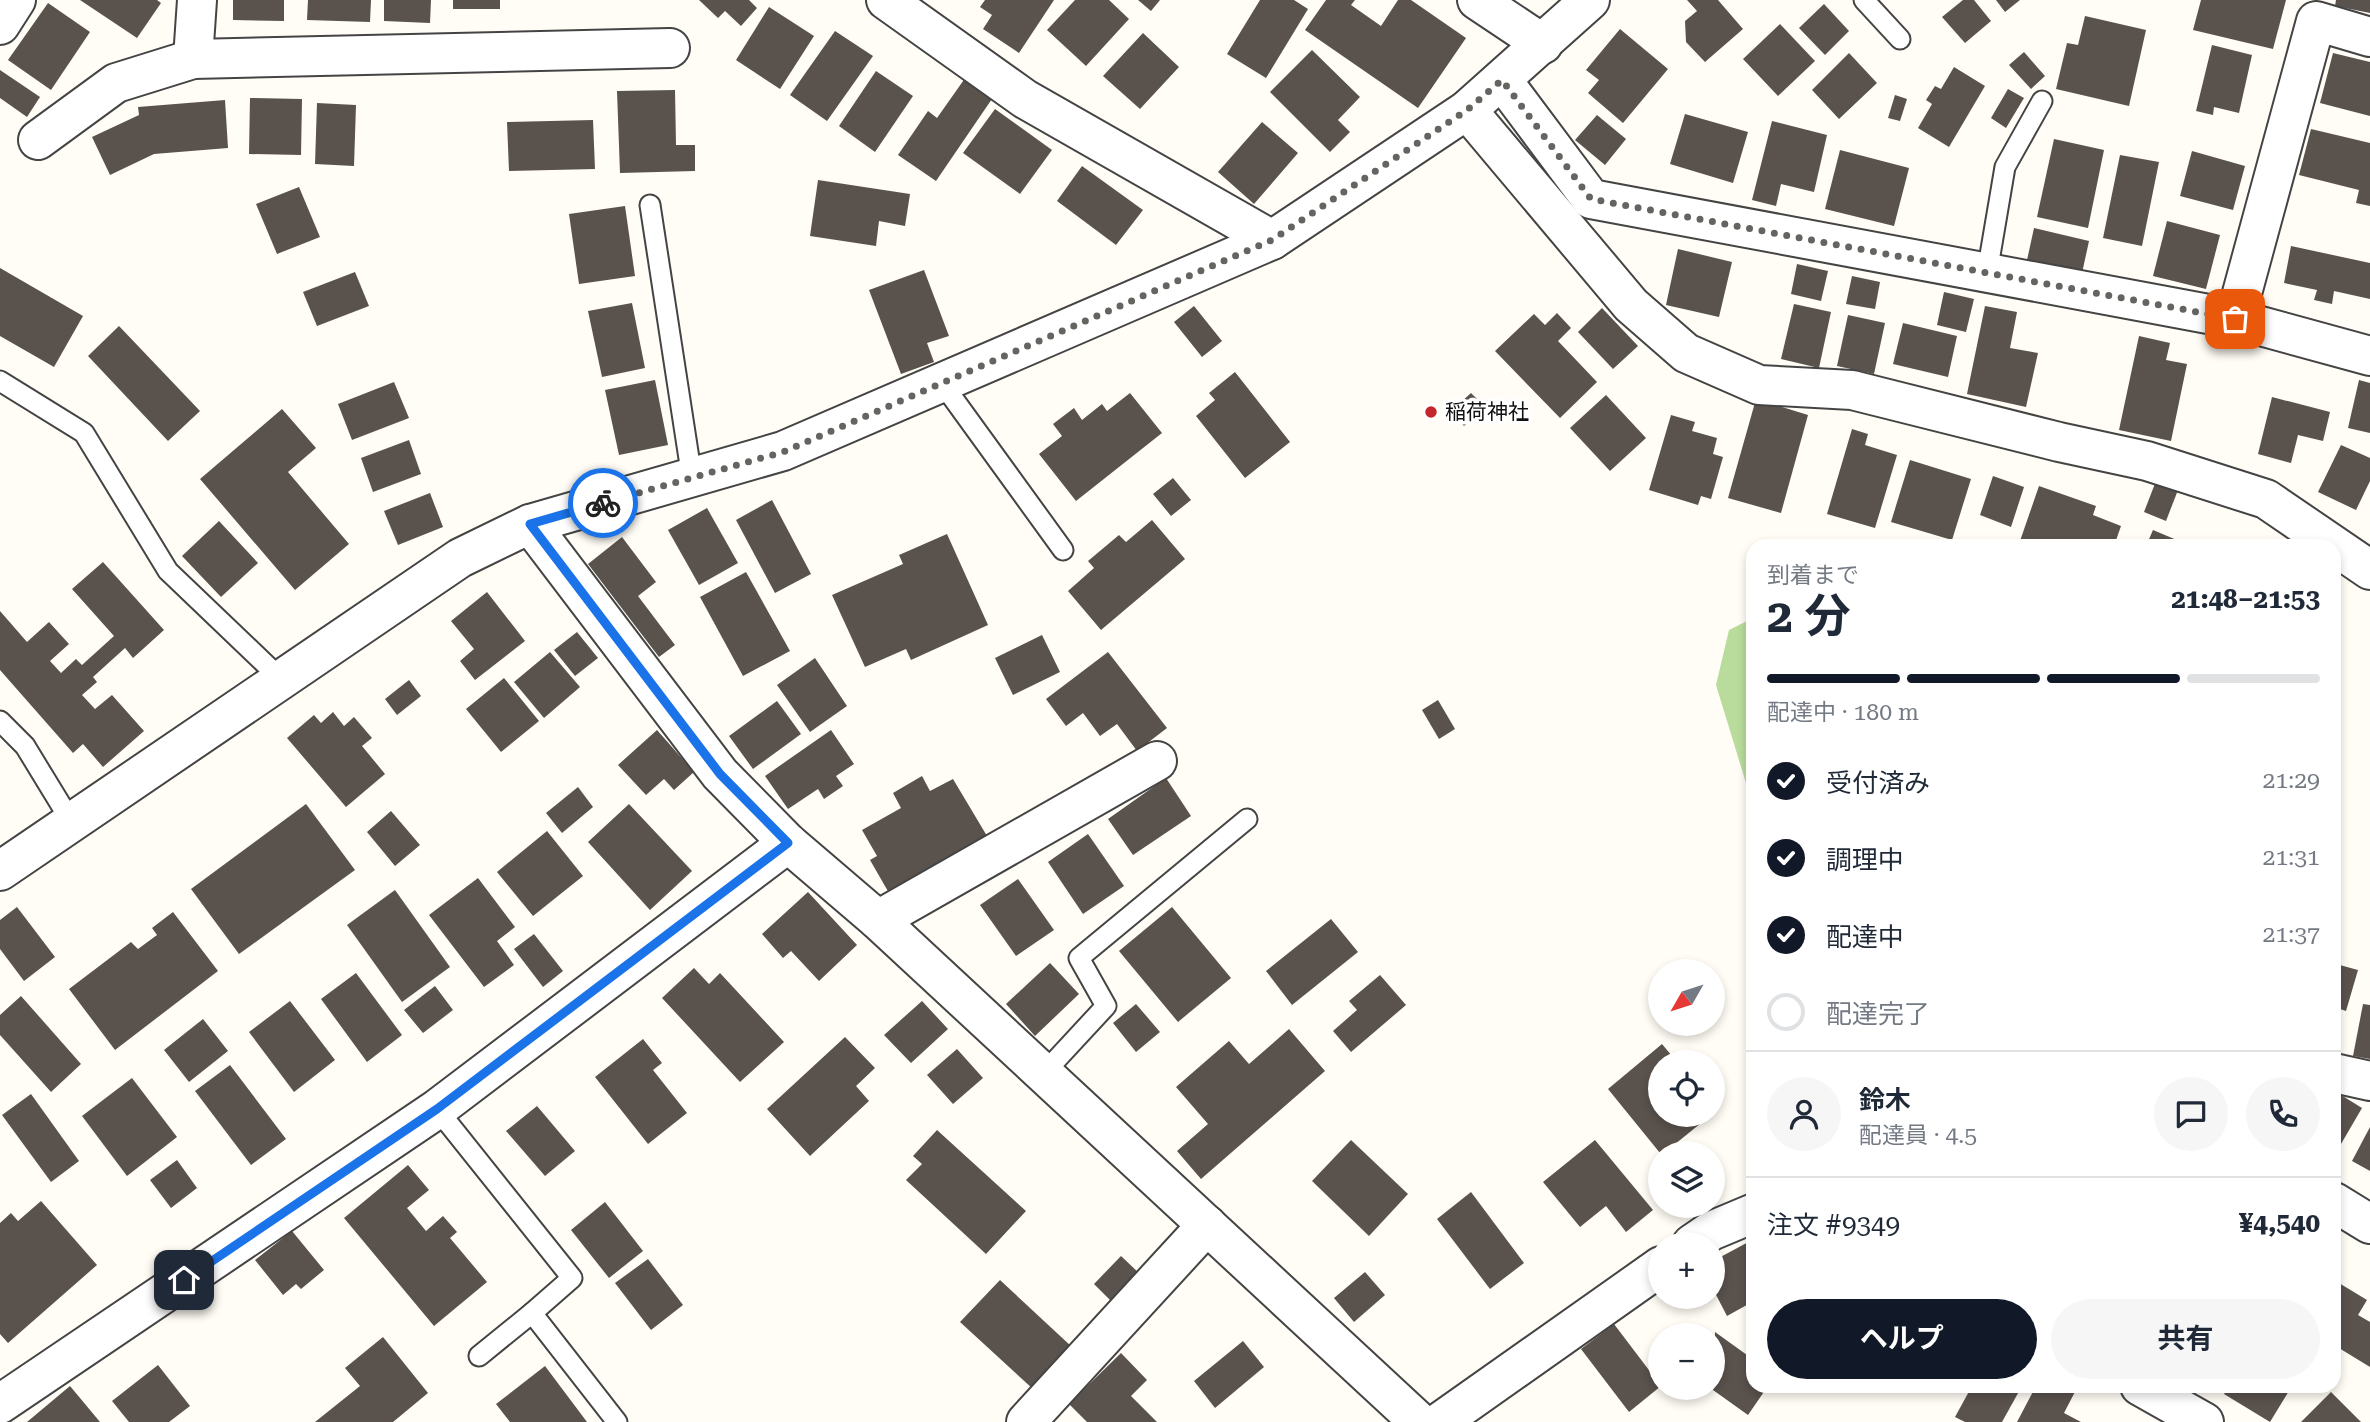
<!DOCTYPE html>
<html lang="ja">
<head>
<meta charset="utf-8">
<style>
	body { margin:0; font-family:"Roboto Serif","Noto Sans JP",serif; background:#f6f6f7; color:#1f2937; height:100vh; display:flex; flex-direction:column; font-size:26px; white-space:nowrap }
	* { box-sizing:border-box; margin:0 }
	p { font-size:23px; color:#747a83 }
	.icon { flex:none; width:38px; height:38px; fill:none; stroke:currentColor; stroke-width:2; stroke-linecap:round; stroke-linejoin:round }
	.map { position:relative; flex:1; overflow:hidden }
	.drawer { position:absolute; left:1746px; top:539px; width:595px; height:854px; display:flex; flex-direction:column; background:#fff; border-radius:21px; box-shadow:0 4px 10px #0003 }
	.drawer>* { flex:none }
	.needle { width:46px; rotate:231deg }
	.controls { position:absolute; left:1648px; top:959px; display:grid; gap:14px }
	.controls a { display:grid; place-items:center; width:77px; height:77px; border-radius:50%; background:#fff; box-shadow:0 4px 10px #0003; font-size:35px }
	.pin { position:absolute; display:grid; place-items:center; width:60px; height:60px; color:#fff; margin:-30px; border-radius:14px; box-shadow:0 4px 10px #0006 }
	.courier { position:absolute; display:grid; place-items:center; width:70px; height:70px; margin:-35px; border:5px solid #1a73e8; border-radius:50%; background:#fff; color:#222; box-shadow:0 2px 9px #0007 }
	.overview em { font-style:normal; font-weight:700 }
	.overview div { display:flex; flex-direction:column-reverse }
	.overview { display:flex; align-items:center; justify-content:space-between; height:119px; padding:0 21px }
	h1 { font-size:46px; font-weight:700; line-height:52px }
	.bar { display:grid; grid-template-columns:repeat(4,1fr); gap:10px 7px; align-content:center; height:84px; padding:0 21px }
	.bar i { height:9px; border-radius:5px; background:#e0e1e3 }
	.bar .on { background:#111827 }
	.bar p { grid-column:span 4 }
	.line { display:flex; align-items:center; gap:18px; padding:0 21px; border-top:2px solid #e0e1e3 }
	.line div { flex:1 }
	.round { display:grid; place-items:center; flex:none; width:74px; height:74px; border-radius:37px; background:#f6f6f7 }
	ol { padding:0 21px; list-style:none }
	li { display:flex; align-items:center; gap:21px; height:77px }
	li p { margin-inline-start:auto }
	li .icon { padding:7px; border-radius:50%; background:#111827; color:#fff; stroke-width:4 }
	li:last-child { color:#747a83 }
	li i { width:38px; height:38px; border:4px solid #e0e1e3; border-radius:50% }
	.primary-button { display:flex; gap:14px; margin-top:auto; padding:14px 21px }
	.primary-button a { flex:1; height:80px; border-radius:42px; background:#111827; color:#fff; font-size:28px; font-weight:700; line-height:80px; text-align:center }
	.primary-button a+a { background:#f6f6f7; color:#1f2937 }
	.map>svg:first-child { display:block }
</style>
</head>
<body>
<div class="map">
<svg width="2370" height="1422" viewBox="0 0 2370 1422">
	<rect width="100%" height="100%" fill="#fffdf5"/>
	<path fill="#b9dc9c" d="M1753,618V806L1716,685L1729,630Z"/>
	<g fill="#5a524d">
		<path d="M80,0H157L161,3L137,38Z"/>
		<path d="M233,0H284V21L233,20Z"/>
		<path d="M308,0H371L370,22L307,20Z"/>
		<path d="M384,0H431L430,23L384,21Z"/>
		<rect x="453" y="0" width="47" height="9"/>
		<path d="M699,0H749L757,8L741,26L725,11L718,18Z"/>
		<path d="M985,0H1054L1019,53L983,29L992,15L980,7Z"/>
		<path d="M1075,0H1109L1129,19L1086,66L1047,30Z"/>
		<path d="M1138,0H1160L1151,11Z"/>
		<path d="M1260,0H1294L1308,9L1266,78L1227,54Z"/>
		<path d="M1326,0H1355L1351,5L1381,26L1398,0H1411L1466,38L1418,108L1305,30Z"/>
		<path d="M1687,0H1718L1743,29L1705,62L1686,42L1685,21L1697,11Z"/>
		<path d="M1963,0H1974L1991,21L1965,43L1942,17Z"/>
		<path d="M1996,0H2020L2005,12Z"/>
		<path d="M2201,0H2286L2273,49L2193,30Z"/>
		<path d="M2336,0H2370V13L2335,6Z"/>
		<path d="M48,3L90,32L51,90L8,60Z"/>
		<path d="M1824,4L1849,31L1825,55L1799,28Z"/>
		<path d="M769,7L814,36L780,89L736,60Z"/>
		<path d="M2085,16L2146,30L2129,106L2056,89L2067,43L2078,45Z"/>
		<path d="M1780,24L1815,61L1778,96L1743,59Z"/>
		<path d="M1620,29L1668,69L1623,123L1588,93L1599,80L1586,70Z"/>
		<path d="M835,31L873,56L827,121L790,95Z"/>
		<path d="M1143,33L1179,67L1140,109L1103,76Z"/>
		<path d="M2212,45L2252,55L2239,113L2214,107L2213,115L2196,111Z"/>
		<path d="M1312,50L1360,97L1338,120L1350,132L1330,152L1270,92Z"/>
		<path d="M2024,52L2045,76L2031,89L2009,65Z"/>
		<path d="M1849,53L1877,83L1839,119L1812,90Z"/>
		<path d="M2333,53L2370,62V116L2320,103Z"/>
		<path d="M1954,67L1985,86L1949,147L1918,128L1932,104L1926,100L1935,86L1941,89Z"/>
		<path d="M0,70L40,97L27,117L0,98Z"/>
		<path d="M876,71L913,96L875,152L839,126Z"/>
		<path d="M968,74L996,93L936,181L898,155L928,111L937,118Z"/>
		<path d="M2008,89L2024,98L2006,128L1991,118Z"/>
		<path d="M675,90L676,145H695V171L620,173L617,91Z"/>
		<path d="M1895,95L1907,99L1900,121L1888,118Z"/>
		<path d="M250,98L302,99L301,155L249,154Z"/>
		<path d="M225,100L228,148L154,154L110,175L92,137L139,115L138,107Z"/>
		<path d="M317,103L356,105L354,166L315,164Z"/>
		<path d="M995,109L1052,150L1020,194L963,153Z"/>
		<path d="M1685,114L1748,132L1733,183L1670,164Z"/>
		<path d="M1597,115L1626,139L1605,165L1575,140Z"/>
		<path d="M593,120L595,169L509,171L507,122Z"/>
		<path d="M1772,121L1827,135L1814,192L1781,184L1776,206L1752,200Z"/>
		<path d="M1262,122L1298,153L1254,204L1218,172Z"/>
		<path d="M2311,129L2370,143V206L2356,203L2359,190L2299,175Z"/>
		<path d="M2054,139L2104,150L2088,228L2037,217Z"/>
		<path d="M1840,150L1909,168L1894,226L1825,209Z"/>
		<path d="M2192,151L2245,166L2233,210L2180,196Z"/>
		<path d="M2120,155L2159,162L2142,246L2103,238Z"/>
		<path d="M1082,166L1143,210L1116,245L1057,201Z"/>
		<path d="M818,180L910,194L905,226L879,221L876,246L810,236Z"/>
		<path d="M299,187L320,237L277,254L256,204Z"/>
		<path d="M625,206L635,276L579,284L569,214Z"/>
		<path d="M2167,221L2220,235L2206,289L2153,276Z"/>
		<path d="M2034,228L2089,241L2082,273L2027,260Z"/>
		<path d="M2291,246L2370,263V299L2334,291L2332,304L2314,300L2317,290L2284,283Z"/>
		<path d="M1678,249L1732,262L1719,317L1666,305Z"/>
		<path d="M1797,264L1828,271L1821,301L1791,294Z"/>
		<path d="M0,268L83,316L54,367L0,336Z"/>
		<path d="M924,270L949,336L927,343L934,362L901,374L869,290Z"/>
		<path d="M355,272L369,306L317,326L303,292Z"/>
		<path d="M1852,276L1880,282L1875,309L1846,304Z"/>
		<path d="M1944,292L1974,299L1966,332L1937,325Z"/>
		<path d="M632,303L645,368L602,377L588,311Z"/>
		<path d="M1794,304L1831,312L1819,368L1781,359Z"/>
		<path d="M1194,306L1222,341L1202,357L1174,322Z"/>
		<path d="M1985,306L2017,312L2010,348L2038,353L2026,407L1967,394Z"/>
		<path d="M1602,308L1638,346L1613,369L1578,332Z"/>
		<path d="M1557,313L1571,328L1558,341L1597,382L1560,418L1495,351L1534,314L1545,325Z"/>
		<path d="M1848,315L1885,323L1874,374L1837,366Z"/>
		<path d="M1903,323L1957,336L1948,377L1893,364Z"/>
		<path d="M119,326L200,411L168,441L88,356Z"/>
		<path d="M2139,336L2170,343L2166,360L2187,364L2171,441L2119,430Z"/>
		<path d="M1235,372L1290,442L1245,478L1196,416L1215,400L1209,393Z"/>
		<path d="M655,380L668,445L619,455L605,390Z"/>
		<path d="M2359,380L2370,383V433L2348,428Z"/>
		<path d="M394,382L409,418L352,440L338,404Z"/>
		<path d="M1130,393L1162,433L1076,501L1039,454L1062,436L1053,424L1074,408L1082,420L1102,404L1107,411Z"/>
		<path d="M1471,393L1485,407L1464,426L1451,411Z"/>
		<path d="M1606,395L1646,438L1610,471L1570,428Z"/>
		<path d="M2272,397L2330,412L2323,441L2298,435L2291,463L2258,454Z"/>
		<path d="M1756,399L1808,415L1781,513L1728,498Z"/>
		<path d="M282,409L316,448L288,472L349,544L295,590L200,479Z"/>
		<path d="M1671,415L1695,422L1692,431L1717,438L1713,454L1723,457L1711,499L1701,496L1698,505L1649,490Z"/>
		<path d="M1852,429L1868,434L1865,445L1897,455L1875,528L1827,514Z"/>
		<path d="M409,440L421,474L373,492L361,458Z"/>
		<path d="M2341,445L2370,458V481L2356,510L2318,492Z"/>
		<path d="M1910,460L1971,479L1952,540L1891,522Z"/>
		<path d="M1993,476L2024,487L2011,527L1980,515Z"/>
		<path d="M1173,478L1191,500L1171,516L1153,494Z"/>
		<path d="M2156,481L2178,490L2166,521L2144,512Z"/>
		<path d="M2039,486L2096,506L2093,515L2121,526L2114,546H2035L2020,541Z"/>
		<path d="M430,493L443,527L398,545L384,511Z"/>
		<path d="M772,500L811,574L775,593L736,520Z"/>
		<path d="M707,508L738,563L699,585L668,530Z"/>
		<path d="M1152,520L1185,559L1101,630L1068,591L1094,568L1088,561L1119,535L1126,542Z"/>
		<path d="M219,521L258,563L221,597L182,556Z"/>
		<path d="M2153,530L2191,546H2146Z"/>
		<path d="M947,534L988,625L911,660L906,649L865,667L832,595L903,564L899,555Z"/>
		<path d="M622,537L656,582L638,596L675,645L659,657L588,564Z"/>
		<path d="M103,562L164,630L133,658L125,648L93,677L97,682L82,695L95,709L112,695L144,731L103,767L83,744L73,753L0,670V611L27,642L49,622L69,644L50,661L61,673L76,659L82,665L114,636L72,589Z"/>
		<path d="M746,572L790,651L743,676L700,597Z"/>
		<path d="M487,592L525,641L475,680L460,661L474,649L451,621Z"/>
		<path d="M577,632L598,658L575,676L554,650Z"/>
		<path d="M1042,635L1060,672L1013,695L995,658Z"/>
		<path d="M550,652L580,687L544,718L514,682Z"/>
		<path d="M1108,652L1167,728L1137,751L1117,724L1100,736L1083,713L1066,726L1046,699Z"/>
		<path d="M815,658L847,706L810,732L777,685Z"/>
		<path d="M504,678L539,721L501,752L466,709Z"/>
		<path d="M409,680L421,696L397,715L385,699Z"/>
		<path d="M1438,700L1455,729L1439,739L1422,710Z"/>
		<path d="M777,701L801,734L753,769L729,736Z"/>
		<path d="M333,712L344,726L354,717L372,738L362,746L385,774L346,807L287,738L314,715L321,723Z"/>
		<path d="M657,730L694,772L674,790L664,779L646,795L618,765Z"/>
		<path d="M831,730L854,764L836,776L843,786L824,799L818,789L788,809L765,776Z"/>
		<path d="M922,776L930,791L953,779L987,836L889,893L870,860L877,856L862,830L901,808L893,793Z"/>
		<path d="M1166,778L1191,816L1133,855L1108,819Z"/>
		<path d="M578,787L593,807L562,833L546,813Z"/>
		<path d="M306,804L355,870L239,954L191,889Z"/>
		<path d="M629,804L692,871L650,910L588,842Z"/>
		<path d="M391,811L420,845L395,866L367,832Z"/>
		<path d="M547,831L583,876L533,916L497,872Z"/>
		<path d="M1088,834L1124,886L1083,914L1048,862Z"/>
		<path d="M478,878L515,927L497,941L514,965L484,987L429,915Z"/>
		<path d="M1018,879L1054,930L1016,956L980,905Z"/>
		<path d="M395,890L450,967L402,1002L347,925Z"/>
		<path d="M808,892L857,945L819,981L791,951L783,958L762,934Z"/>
		<path d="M17,907L55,957L24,981L0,949V920Z"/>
		<path d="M1172,907L1231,978L1178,1022L1119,951Z"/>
		<path d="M173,912L218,971L115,1050L69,989L131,942L138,949L157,935L152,928Z"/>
		<path d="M1331,919L1358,952L1292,1005L1266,971Z"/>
		<path d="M534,934L563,971L543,987L514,949Z"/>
		<path d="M1050,963L1079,994L1035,1036L1006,1004Z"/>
		<path d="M2336,964L2358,970L2346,1011L2334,1007Z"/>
		<path d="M694,968L709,984L720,973L784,1042L740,1082L662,998Z"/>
		<path d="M356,973L402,1035L367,1062L321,999Z"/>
		<path d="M1380,975L1406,1005L1351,1052L1333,1031L1357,1010L1349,1001Z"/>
		<path d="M435,986L453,1010L423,1033L404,1010Z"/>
		<path d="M21,996L81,1064L51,1092L0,1035V1015Z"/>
		<path d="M290,1001L335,1060L294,1092L249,1032Z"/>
		<path d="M922,1001L948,1029L911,1063L884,1035Z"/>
		<path d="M1136,1004L1160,1032L1136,1052L1113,1023Z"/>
		<path d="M2363,1004L2370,1005V1059L2353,1056Z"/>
		<path d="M203,1019L228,1051L189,1082L164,1050Z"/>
		<path d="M1289,1029L1325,1071L1201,1179L1177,1151L1208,1124L1176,1087L1229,1041L1249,1064Z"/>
		<path d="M845,1037L875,1068L856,1086L869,1101L810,1156L767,1109Z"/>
		<path d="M643,1039L662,1063L653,1070L687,1113L648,1144L595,1077Z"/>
		<path d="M1662,1044L1677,1062H1661V1115H1711L1664,1153H1660L1608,1089Z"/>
		<path d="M957,1049L983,1078L953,1104L927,1075Z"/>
		<path d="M230,1065L286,1139L251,1165L195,1091Z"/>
		<path d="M132,1078L177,1137L127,1176L82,1116Z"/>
		<path d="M31,1094L79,1161L51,1182L2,1115Z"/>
		<path d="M2341,1095L2362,1108L2334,1156V1106Z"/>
		<path d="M537,1106L575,1151L545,1176L506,1131Z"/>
		<path d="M2370,1127V1171L2352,1161Z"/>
		<path d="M937,1130L1026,1211L986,1254L906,1180L922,1164L913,1156Z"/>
		<path d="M1351,1140L1408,1194L1369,1236L1312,1181Z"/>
		<path d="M1595,1140L1653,1210L1626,1232L1606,1206L1580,1227L1543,1182Z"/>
		<path d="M177,1160L197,1188L171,1208L150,1180Z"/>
		<path d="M408,1165L429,1190L407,1208L426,1231L443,1216L457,1232L450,1238L487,1282L434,1326L344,1218Z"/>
		<path d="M1471,1192L1524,1263L1490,1289L1437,1219Z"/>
		<path d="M41,1201L97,1265L8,1343L0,1334V1223L11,1213L18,1221Z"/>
		<path d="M605,1202L643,1251L609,1278L571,1230Z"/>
		<path d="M292,1231L324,1270L301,1289L296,1284L283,1295L255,1260Z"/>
		<path d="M1754,1239V1301L1727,1316L1713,1289V1261Z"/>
		<path d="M1121,1256L1140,1274L1112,1302L1094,1284Z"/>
		<path d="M648,1259L683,1305L651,1330L615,1283Z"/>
		<path d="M1365,1272L1385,1295L1354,1322L1334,1298Z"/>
		<path d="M1000,1280L1072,1347L1033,1389L960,1322Z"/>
		<path d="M2334,1280L2367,1300L2358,1315L2370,1322V1367L2334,1345Z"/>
		<path d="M1614,1324L1661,1386L1629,1412L1581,1349Z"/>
		<path d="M1715,1332L1754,1360V1386H1768L1748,1415L1713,1390Z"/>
		<path d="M383,1337L428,1393L393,1422H315L360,1386L345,1368Z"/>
		<path d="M1243,1341L1264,1367L1215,1408L1194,1381Z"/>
		<path d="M1121,1353L1147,1380L1131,1396L1157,1422H1087L1069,1404Z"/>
		<path d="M158,1365L190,1406L169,1422H129L112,1401Z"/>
		<path d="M545,1366L587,1422H510L496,1404Z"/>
		<path d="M70,1386L100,1422H27Z"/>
		<path d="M1972,1386H2022L2002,1422H1965L1955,1417Z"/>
		<path d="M2036,1386H2078L2064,1413L2081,1422H2017Z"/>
		<path d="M2229,1386H2292L2270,1422L2224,1394Z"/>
		<path d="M2331,1392L2361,1422H2301Z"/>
	</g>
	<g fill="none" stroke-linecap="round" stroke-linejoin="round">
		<g stroke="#444" stroke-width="23">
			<g id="lane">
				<path d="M1864,0L1900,39"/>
				<path d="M650,205L692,478"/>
				<path d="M1987,273L2005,167L2042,101"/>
				<path d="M0,381L84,433L168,571L282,680"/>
				<path d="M942,383L1063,550"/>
				<path d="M0,721L25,746L72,823"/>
				<path d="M1043,1074L1106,1006L1079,958L1247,819"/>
				<path d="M437,1109L572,1278L532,1313"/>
				<path d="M479,1356L532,1313L617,1422"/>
			</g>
		</g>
		<g stroke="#444" stroke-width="42">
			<g id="street">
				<path d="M886,0L1025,99L1272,240"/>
				<path d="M1477,0L1543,44"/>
				<path d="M0,25L16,0"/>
				<path d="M193,59L197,0"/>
				<path d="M1502,80L1591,199L2235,319L2370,356"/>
				<path d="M1467,110L1631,305L1686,353L1759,385L1852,390L2059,442L2147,461L2266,499L2370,570"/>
				<path d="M38,140L116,83L193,59L670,48"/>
				<path d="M2235,319L2316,21L2370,37"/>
				<path d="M530,524L720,774L788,843L878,920L1419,1422"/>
				<path d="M0,871L460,558L530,524L783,451L1272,240L1467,110L1590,0"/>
				<path d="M878,920L1157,761"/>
				<path d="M2334,1073L2370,1081"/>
				<path d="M2334,1202L2370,1224"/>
				<path d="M1692,1244L1711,1231L1754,1213"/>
				<path d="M2140,1386L2204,1422"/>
				<path d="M0,1404L437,1109L788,843"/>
				<path d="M1026,1422L1207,1225"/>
				<path d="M1440,1422L1661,1266"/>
			</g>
		</g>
		<use href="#lane" stroke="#fff" stroke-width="19"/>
		<use href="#street" stroke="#fff" stroke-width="38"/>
	</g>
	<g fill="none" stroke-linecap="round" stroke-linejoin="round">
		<path stroke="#646461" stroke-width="7" stroke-dasharray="0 12.6" d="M603,503L783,452L1272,240L1467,110L1502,80L1591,199L2235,319"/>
		<path stroke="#1a73e8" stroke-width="9" d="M184,1280L437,1109L788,843L720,774L530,524L603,503"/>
	</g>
	<circle fill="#c4262e" stroke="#fff" stroke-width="2.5" cx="1431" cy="412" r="7"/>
	<g text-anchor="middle" stroke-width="7" stroke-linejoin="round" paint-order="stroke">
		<g font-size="21" fill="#111" stroke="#fff" text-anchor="start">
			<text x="1445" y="419">稲荷神社</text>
		</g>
	</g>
</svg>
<div class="controls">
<a><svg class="needle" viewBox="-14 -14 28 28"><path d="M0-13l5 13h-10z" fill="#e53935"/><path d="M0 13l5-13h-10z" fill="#747a83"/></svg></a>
<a><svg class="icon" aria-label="locate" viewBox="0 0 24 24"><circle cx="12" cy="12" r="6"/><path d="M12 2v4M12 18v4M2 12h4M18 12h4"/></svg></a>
<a><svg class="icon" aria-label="layers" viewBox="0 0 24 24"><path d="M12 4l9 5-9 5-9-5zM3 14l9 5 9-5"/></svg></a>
<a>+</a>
<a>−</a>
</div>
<div class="pin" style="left:2235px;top:319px;background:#ea580c"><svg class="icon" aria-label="bag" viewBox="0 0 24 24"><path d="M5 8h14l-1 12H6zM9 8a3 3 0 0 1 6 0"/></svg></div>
<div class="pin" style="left:184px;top:1280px;background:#1f2937"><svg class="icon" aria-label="home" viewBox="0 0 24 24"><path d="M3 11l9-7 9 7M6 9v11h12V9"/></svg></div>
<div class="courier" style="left:603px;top:503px"><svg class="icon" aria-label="bike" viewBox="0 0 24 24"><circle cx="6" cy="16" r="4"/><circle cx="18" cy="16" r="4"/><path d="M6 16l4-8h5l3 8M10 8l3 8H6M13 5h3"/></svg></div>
<section class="drawer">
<div class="overview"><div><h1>2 分</h1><p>到着まで</p></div><em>21:48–21:53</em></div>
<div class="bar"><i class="on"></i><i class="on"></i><i class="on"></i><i></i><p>配達中 · 180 m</p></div>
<ol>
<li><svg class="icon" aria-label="check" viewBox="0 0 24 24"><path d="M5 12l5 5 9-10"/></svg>受付済み<p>21:29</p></li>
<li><svg class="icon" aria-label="check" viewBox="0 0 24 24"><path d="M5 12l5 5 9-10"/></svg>調理中<p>21:31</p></li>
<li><svg class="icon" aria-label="check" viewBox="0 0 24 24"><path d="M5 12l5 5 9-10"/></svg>配達中<p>21:37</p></li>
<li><i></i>配達完了</li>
</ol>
<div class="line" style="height:126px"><a class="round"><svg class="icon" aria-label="person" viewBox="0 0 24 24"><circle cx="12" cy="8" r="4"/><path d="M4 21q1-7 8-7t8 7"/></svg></a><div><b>鈴木</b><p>配達員 · 4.5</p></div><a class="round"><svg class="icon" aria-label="chat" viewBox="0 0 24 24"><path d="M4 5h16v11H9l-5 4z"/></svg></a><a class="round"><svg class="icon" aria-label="phone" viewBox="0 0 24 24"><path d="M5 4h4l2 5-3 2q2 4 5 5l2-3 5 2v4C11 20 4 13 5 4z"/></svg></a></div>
<div class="line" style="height:91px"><div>注文 #9349</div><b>¥4,540</b></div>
<div class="primary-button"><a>ヘルプ</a><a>共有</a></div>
</section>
</div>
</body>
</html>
